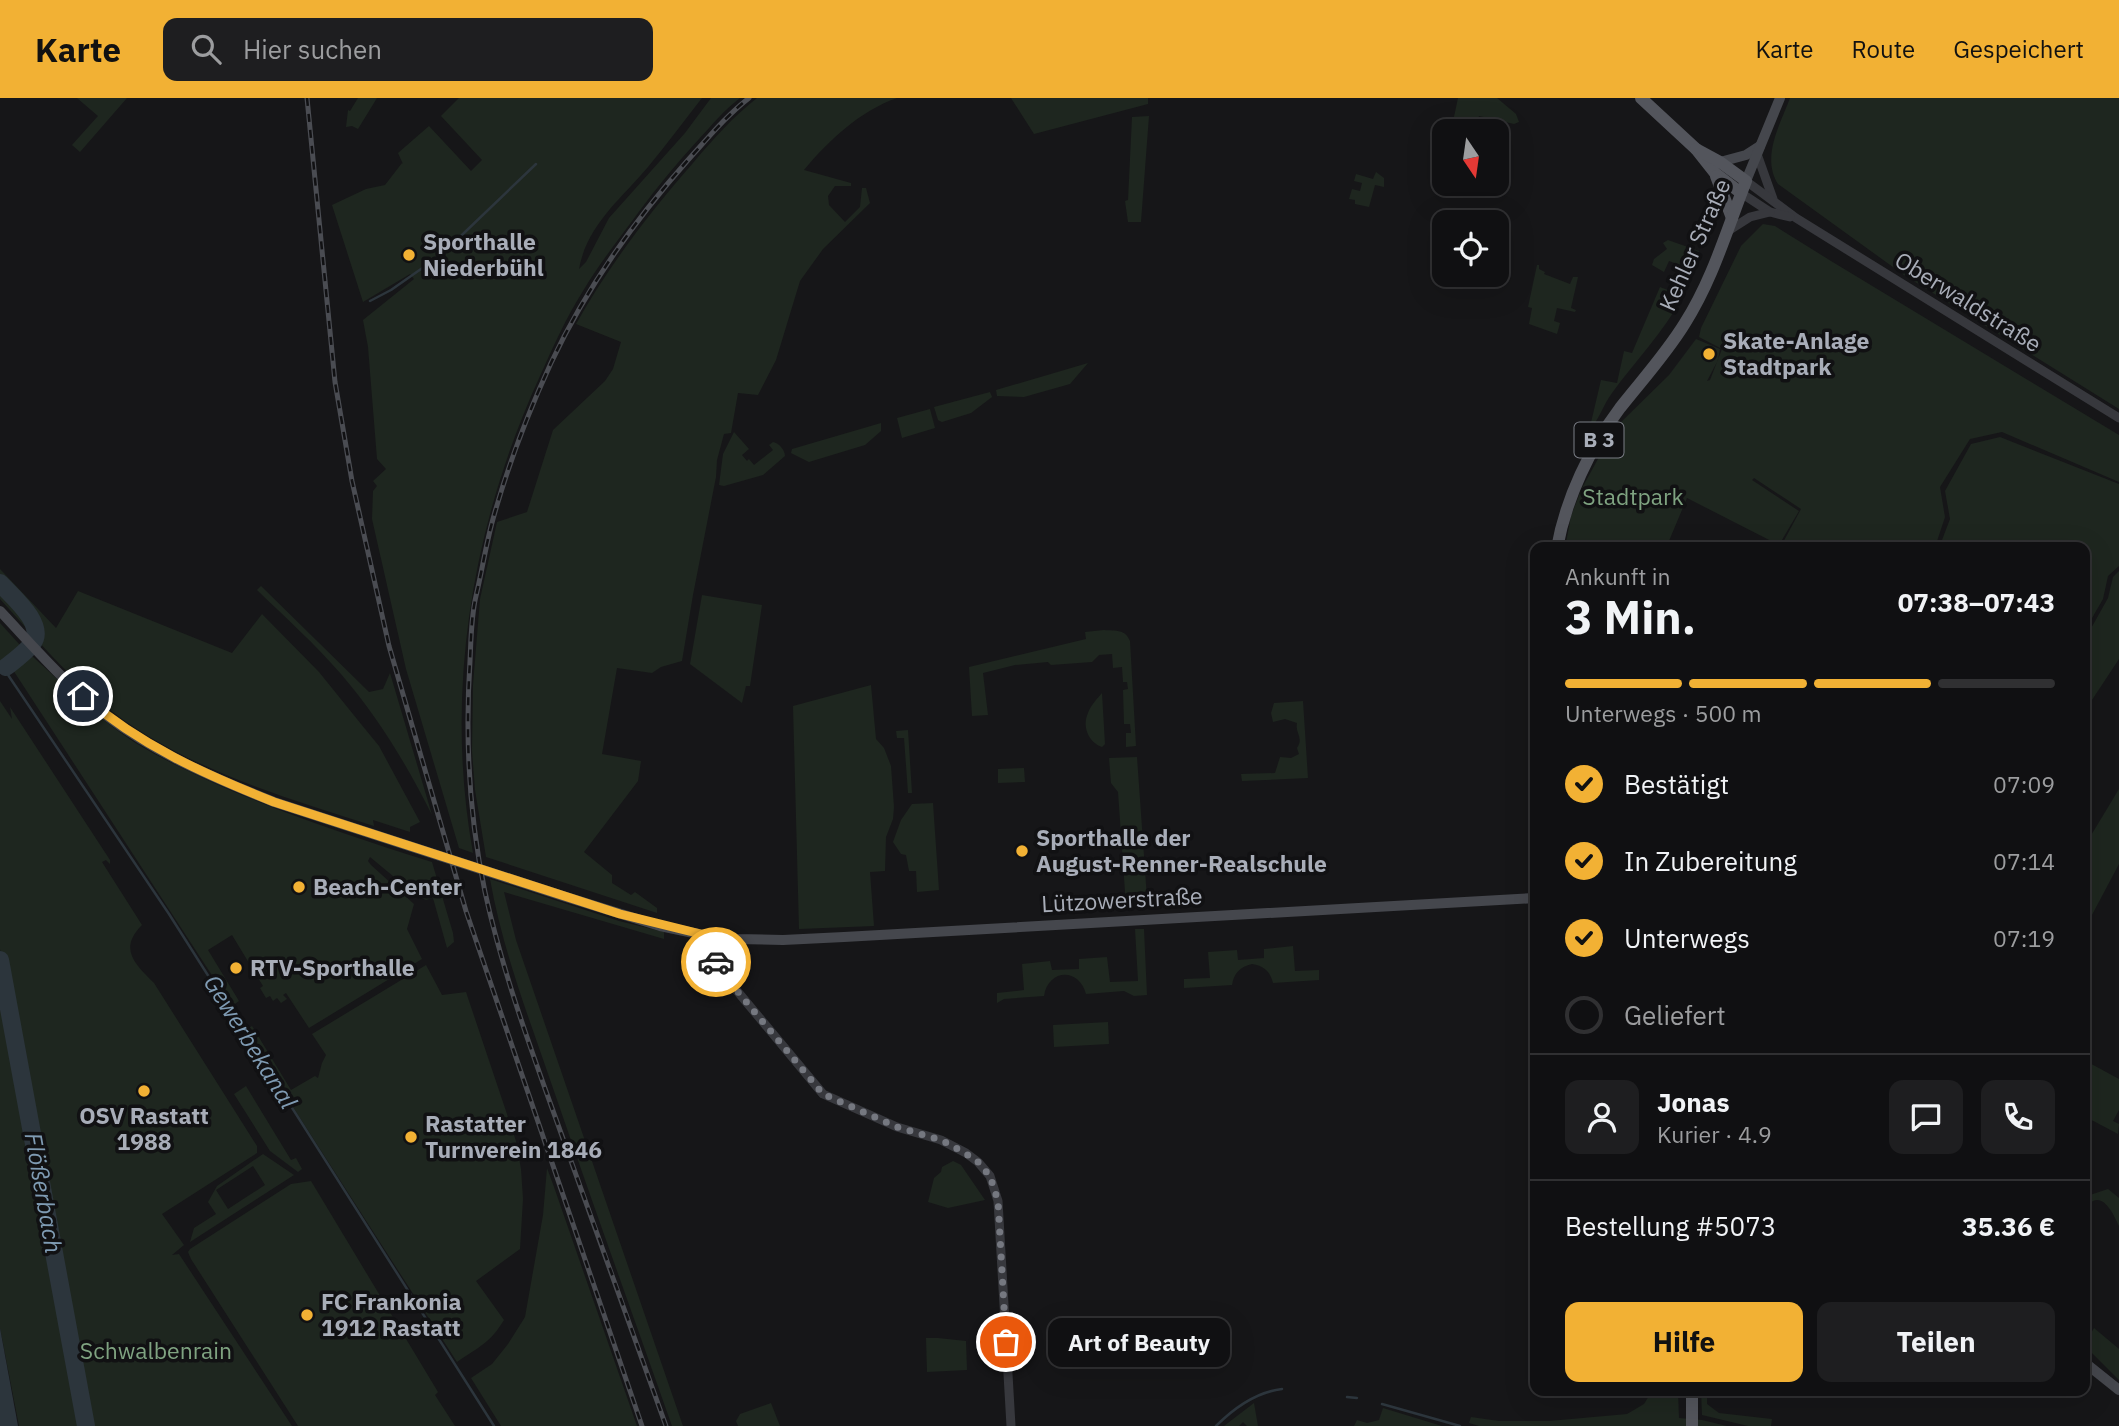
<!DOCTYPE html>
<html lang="de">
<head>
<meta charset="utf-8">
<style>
	body { margin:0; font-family:"IBM Plex Sans",sans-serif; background:#1e1e20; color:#f1f3f6; height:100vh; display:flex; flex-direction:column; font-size:26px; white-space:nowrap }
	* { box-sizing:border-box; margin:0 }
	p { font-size:23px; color:#9c9d9f }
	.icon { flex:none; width:38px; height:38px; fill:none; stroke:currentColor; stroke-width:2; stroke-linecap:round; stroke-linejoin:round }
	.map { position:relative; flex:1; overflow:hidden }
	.side { position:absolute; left:1530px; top:444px; width:560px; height:854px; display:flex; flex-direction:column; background:#101012; border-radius:14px; box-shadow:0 7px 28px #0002,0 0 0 2px #303032 }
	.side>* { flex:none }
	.needle { width:46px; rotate:167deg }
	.fabs { position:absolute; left:1432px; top:21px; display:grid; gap:14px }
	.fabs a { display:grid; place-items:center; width:77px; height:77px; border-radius:14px; background:#101012; box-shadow:0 7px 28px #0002,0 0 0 2px #303032; font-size:35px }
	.pin { position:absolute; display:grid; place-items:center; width:60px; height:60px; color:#fff; margin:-30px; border:4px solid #fff; border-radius:50%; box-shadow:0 2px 7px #0007 }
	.courier { position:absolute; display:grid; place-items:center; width:70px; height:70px; margin:-35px; border:5px solid #f2b134; border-radius:50%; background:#fff; color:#222; box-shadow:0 2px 9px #0007 }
	.bubble { position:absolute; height:49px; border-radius:14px; background:#101012; box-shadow:0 7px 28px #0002,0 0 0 2px #303032; font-size:23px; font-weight:700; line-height:49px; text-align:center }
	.headline em { font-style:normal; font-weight:700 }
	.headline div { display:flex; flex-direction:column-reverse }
	.headline { display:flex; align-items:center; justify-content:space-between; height:119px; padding:0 35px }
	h1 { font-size:46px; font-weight:700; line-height:52px }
	.bar { display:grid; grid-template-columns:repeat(4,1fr); gap:10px 7px; align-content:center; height:84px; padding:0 35px }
	.bar i { height:9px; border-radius:5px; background:#303032 }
	.bar .selected { background:#f2b134 }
	.bar p { grid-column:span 4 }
	.line { display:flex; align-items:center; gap:18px; padding:0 35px; border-top:2px solid #303032 }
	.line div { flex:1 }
	.round { display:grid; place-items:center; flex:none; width:74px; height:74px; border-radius:14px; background:#1e1e20 }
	ol { padding:0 35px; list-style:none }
	li { display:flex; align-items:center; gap:21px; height:77px }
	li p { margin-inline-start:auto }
	li .icon { padding:7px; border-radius:50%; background:#f2b134; color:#111; stroke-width:4 }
	li:last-child { color:#9c9d9f }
	li i { width:38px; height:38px; border:4px solid #303032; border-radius:50% }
	.primary-button { display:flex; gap:14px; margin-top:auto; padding:14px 35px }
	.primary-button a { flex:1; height:80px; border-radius:14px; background:#f2b134; color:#111; font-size:28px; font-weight:700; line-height:80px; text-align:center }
	.primary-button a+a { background:#1e1e20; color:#f1f3f6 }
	header { display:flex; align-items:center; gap:42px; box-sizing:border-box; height:98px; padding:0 35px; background:#f2b134; color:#111 }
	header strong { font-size:33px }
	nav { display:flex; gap:38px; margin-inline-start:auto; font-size:24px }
	.search { width:490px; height:63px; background:#1e1e20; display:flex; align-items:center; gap:18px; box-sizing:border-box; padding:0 24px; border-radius:14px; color:#9c9d9f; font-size:26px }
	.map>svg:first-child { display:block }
</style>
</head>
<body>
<header>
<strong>Karte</strong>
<div class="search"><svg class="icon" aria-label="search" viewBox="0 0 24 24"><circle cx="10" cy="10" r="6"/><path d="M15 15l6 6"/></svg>Hier suchen</div>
<nav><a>Karte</a><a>Route</a><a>Gespeichert</a></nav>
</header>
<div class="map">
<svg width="2119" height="1328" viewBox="0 0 2119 1328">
	<rect width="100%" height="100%" fill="#161618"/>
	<g fill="#1e261f" fill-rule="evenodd">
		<path d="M77,0H127L80,54L72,47L98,18Z"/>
		<path d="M358,0H377L358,31L352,28L346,29L348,12L350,13Z"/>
		<path d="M459,0H702C684,23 667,46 648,69C621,101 587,127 579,171L586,164L609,120L685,35L711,0H740C724,12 712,27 699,41C677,65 657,89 638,115C619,141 599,166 583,193C566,220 553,249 540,278C472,426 444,594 473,755L459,750L406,571L372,421L373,393L377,388L373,383L386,371L377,361L368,249L363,222L414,181L410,176L363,204L332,107L366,91L385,87L402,65L403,66L398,55L429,28L471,73L482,62L441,18Z"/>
		<path d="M757,0H897C860,13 829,42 804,72L851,85V88H835L828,98L829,107L845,124L860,109L862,90H866L870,105L823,151L800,183L776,262L758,297L738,295L731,335L724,336L717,362L716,379L693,497L682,563L661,569L652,575L617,570L602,656L641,663L638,683L584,754L612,777V785L631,797L635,794L657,810V815L486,759L475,692L472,653L473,587L480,501L497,424L527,414L553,332L605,283L613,271L621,244L576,226C608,169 649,115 693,65C713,41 733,19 757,0Z"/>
		<path d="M1011,0H1148V6L1034,36Z"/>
		<path d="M1458,0H1497L1516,16L1519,24L1514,26L1479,18L1475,33H1451Z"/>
		<path d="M1790,0H2119V311L1904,177L1778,86C1761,59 1780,27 1790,0Z"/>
		<path d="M1149,18L1141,124H1128L1125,103L1128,102L1132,19Z"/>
		<path d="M1376,74L1384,80V89L1375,87L1369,109L1355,106V102L1349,101L1352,91L1360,93L1362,85L1354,83L1356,76L1373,81Z"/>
		<path d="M1763,126L1775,128L1831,163L2119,337V384L2002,334L1970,341L1940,389L1945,419L1935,449L1931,450H1780L1801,411L1754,380L1752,382L1799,413L1779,447L1687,400L1666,450H1565L1571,418L1582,390L1615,330L1669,277L1696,241L1720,251L1718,262L1707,283L1710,282L1722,251L1699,239L1701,230L1741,148Z"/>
		<path d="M1668,142L1699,153L1693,172L1669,163L1664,174L1652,167L1654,161L1667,151L1663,145Z"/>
		<path d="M1537,167H1539V171L1545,174L1544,176L1570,186L1573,179H1578L1571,210L1576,212L1575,214L1557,210L1554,223L1560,225L1557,236L1529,226L1532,210L1528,209Z"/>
		<path d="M1660,189L1683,198C1664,234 1635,263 1612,295C1603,307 1599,322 1589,333L1601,282L1617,285L1624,253L1632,255Z"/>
		<path d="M1088,265L1070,286L1024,299L997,298L996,292Z"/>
		<path d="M990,294L992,299L971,315L942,324L938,322L934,309Z"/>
		<path d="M930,311L935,330L902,340L897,320Z"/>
		<path d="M881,325V333L865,347L809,364L791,355L792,351Z"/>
		<path d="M734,334L749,351L742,357L747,363L749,361L754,367L773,352L769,347L773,344C779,345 785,352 785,358L763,377L724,388L719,387L723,356Z"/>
		<path d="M2000,339L2119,386V468L2108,478L2103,501L2084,534V450H1939L1950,421L1945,393L1971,346Z"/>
		<path d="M0,471L56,530L78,493L232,555L262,516L319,574L361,626L379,648L420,724L410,729V734L373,722L374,728C278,697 179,669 100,604C63,573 32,536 0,501Z"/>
		<path d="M2119,473V561L2084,614V543L2108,500L2113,479Z"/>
		<path d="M261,488L369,594L383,591L390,575L432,717C407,667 378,619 341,576C315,546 285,519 257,492Z"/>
		<path d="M702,497L762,507L750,588H746L742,605L690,566Z"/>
		<path d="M0,525L20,547L0,566Z"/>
		<path d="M1104,532C1116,533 1125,531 1130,543L1136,648L1126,649V635H1131L1130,626H1124L1123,592L1128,591L1127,584H1123L1122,569L1113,570L1112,556L1099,557L1092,564L1051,567L1048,564L1015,567L983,575L988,617L972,618L969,569L1086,541L1085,534Z"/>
		<path d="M32,558C64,587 97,620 134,644C163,662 194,676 225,690C293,719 362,742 432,764L453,835L454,844L447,850L433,800L426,802L417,798L370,759L368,763L371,767L414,806L407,831L422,861L309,930L286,895L283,897L287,901L281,905L277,900L273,903L270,898L266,900L260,890L263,888L232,837L208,852L239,903L232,908L13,572Z"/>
		<path d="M871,587L876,641L884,650L891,668L894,709L893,721L886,739L885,773L870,774L874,828L799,831L793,608Z"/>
		<path d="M1102,595L1105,646L1102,649C1088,644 1082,628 1088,615C1091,607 1097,601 1102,595Z"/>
		<path d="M0,603L12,621L10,609L110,762V766L106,762L102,764L142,827C118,851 135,866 154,885L257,1048V1055L162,1116L184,1147L172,1157L179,1156L292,1328H88L0,851Z"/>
		<path d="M1303,603L1308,680L1242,683L1241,676L1275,675L1280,659L1291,660L1299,656L1297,650C1304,640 1295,635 1297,625L1285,621L1273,624L1271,615L1274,605Z"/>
		<path d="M908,632L912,695H908L904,640H897L896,633Z"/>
		<path d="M1137,659L1147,800L1143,806L1126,808L1118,694L1111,685L1109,660Z"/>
		<path d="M1024,670L1025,684L998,685V671Z"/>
		<path d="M2119,691V766L2084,832V749Z"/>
		<path d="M933,705L939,792L917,794L916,773H909L906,757L901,756L893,744L901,722L912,706Z"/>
		<path d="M490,781L619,823L664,834V841L504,794L516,842L683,1328H672C633,1217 593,1107 555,996C531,925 503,855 490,781Z"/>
		<path d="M1135,831H1144L1147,897L1134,898L1124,893L1086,896C1079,869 1048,871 1044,898L1004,901L997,905V895L1024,892L1022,866L1050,863L1052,872L1079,871V861L1107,859L1110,884L1138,883Z"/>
		<path d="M1293,848L1295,873L1319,872V882L1273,885C1270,873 1264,868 1252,866C1240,869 1234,875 1232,887L1184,890V881L1210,880L1208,854L1237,852L1238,862L1264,860V851Z"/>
		<path d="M426,867L442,897L466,894L516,1043L521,1071L523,1101L520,1151L476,1183L504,1222C490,1245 479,1249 457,1264L244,933L252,928L291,992L315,978L318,980L322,965L326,957L312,936Z"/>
		<path d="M0,881L83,1328H19L0,1230Z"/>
		<path d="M1108,924L1109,946L1054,949L1053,927Z"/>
		<path d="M2084,962L2119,981V1012L2113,1023L2119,1026L2118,1036L2084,1018Z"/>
		<path d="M246,988L291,1062L296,1060L302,1071L298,1074L270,1053L234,996Z"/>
		<path d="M263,1056L294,1077L190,1144L194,1130L216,1116L208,1104L217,1088ZM253,1068L265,1087L228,1111L216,1092Z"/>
		<path d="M953,1063L961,1067L985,1102L948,1110L928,1104L934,1080L941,1074L942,1069Z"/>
		<path d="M547,1070L554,1089L637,1328H501L471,1280L492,1266L508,1246L525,1219L543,1117Z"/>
		<path d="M311,1083L438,1294L435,1297L455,1328H298L191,1161L188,1154L190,1151L291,1086Z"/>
		<path d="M2108,1091L2119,1100V1128C2112,1113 2100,1088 2084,1112V1099Z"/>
		<path d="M2094,1230L2119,1251V1282L2084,1247Z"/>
		<path d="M938,1240L966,1243L967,1272L927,1274L926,1240Z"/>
		<path d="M1652,1293H1678L1679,1320L1702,1322L1727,1328H1479L1469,1325L1471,1319L1499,1323H1549L1627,1316L1644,1306Z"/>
		<path d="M1701,1293H1707V1306L1719,1315L1772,1321L1771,1328H1748L1702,1317Z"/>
		<path d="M771,1305L780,1328H738L736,1323L740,1316Z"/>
		<path d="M1254,1305L1258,1328H1247L1243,1324L1239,1328H1224Z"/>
		<path d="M1383,1310L1442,1328H1354L1357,1322L1367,1325L1379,1322Z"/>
	</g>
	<path fill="#2c353c" d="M0,1230L18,1328H0Z"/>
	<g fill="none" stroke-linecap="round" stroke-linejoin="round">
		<g stroke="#2c353c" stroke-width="2.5">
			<path d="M370,203L391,192L441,157L536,66"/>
			<path d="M35,531L36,528"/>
			<path d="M0,565L169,816L494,1328"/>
			<path d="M1347,1299L1357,1300"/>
			<path d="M1382,1306L1460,1328"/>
			<path d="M1216,1328C1235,1309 1256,1294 1282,1291"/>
		</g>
		<g stroke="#2c353c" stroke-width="18">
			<path d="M0,485C12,498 47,527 32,546C25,555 15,562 6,569"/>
			<path d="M0,862L86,1328"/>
		</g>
		<g stroke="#37383d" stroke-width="9">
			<path d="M1757,56L1773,101"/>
			<path d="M1746,83L1796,120L2119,320"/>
			<path d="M1741,95L1770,114L1790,119"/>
			<path d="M1728,133L1750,119L1770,114"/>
			<path d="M713,839L714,858L723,876L823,996L897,1029L941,1042L966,1055L978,1064L990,1078L998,1103L1011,1328"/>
		</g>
		<g stroke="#45474d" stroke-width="10">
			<path d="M1720,64L1746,57L1760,48"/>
			<path d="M1746,83L1780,0"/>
			<path d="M0,513C34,549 67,588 107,618C157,656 216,681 274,704L563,798L660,828L713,839L735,841L783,842L844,839L1535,800"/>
			<path d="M2084,1264L2119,1292"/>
		</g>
		<g stroke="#53555c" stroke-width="12">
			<path d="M1641,0L1696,51L1715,75L1741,95"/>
			<path d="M1716,78L1732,120"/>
			<path d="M1557,450C1566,400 1590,350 1620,310C1642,282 1666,256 1685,225C1713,181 1727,131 1746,83L1720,64L1696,51"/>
			<path d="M1692,1293V1328"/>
		</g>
		<g stroke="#4a4c52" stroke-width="5">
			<g id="rail">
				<path d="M307,0L335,284L352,383L389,548L466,813L642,1328"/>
				<path d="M666,1328C633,1235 600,1142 566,1049C536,965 504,881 485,794C469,718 465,640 470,563C471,542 471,519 476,498C482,473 486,446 493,421C508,367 528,315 551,265C586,190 634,123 688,62C708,40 726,18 749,0"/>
			</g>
		</g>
		<use href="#rail" stroke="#111113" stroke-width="2.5" stroke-dasharray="8" stroke-linecap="butt"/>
	</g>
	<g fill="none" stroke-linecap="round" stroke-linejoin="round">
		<path stroke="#757880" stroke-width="7" stroke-dasharray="0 12.6" d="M716,864L723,876L823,996L897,1029L941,1042L965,1055L978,1064L990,1078L998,1103L1006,1244"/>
		<path stroke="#f2b134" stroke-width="9" d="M83,598C141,648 204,676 274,704L620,816L713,839L716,864"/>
	</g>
	<g fill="#f2b134" stroke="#111113" stroke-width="2.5">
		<circle cx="409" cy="157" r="7"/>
		<circle cx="1709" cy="256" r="7"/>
		<circle cx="1022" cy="753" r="7"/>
		<circle cx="299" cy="789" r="7"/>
		<circle cx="236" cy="870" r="7"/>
		<circle cx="144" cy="993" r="7"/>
		<circle cx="411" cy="1039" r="7"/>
		<circle cx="307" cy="1217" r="7"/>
	</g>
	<g text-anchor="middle" stroke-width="7" stroke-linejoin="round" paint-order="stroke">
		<rect fill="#111113" stroke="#7b7e86" stroke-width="2" x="1574.5" y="324.5" width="49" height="35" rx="5"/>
		<g font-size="21" font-weight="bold" fill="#a8adb8">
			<text x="1599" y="349">B 3</text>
		</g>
		<g font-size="23" font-weight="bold" fill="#a8adb8" stroke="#111113" text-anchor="start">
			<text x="423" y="152">Sporthalle<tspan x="423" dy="26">Niederbühl</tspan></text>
			<text x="1723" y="251">Skate-Anlage<tspan x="1723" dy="26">Stadtpark</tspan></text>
			<text x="1036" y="748">Sporthalle der<tspan x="1036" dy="26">August-Renner-Realschule</tspan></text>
			<text x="313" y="797">Beach-Center</text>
			<text x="250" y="878">RTV-Sporthalle</text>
			<text x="144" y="1026" text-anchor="middle">OSV Rastatt<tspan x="144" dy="26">1988</tspan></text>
			<text x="425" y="1034">Rastatter<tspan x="425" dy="26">Turnverein 1846</tspan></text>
			<text x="321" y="1212">FC Frankonia<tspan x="321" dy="26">1912 Rastatt</tspan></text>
		</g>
		<g font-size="23" fill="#a8adb8" stroke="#111113">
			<text transform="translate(1695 147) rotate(-66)" y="8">Kehler Straße</text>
			<text transform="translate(1968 204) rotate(32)" y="8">Oberwaldstraße</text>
			<text transform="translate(1122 802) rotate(-3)" y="8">Lützowerstraße</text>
		</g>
		<g font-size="23" fill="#7fa381" stroke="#111113">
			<text x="1633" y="407">Stadtpark</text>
			<text x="156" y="1261">Schwalbenrain</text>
		</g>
		<g font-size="24" font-style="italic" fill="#7f9bb3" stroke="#111113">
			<text transform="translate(250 944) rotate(58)" y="8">Gewerbekanal</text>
			<text transform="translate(43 1095) rotate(80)" y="8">Flößerbach</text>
		</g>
	</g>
</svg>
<div class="fabs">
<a><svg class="needle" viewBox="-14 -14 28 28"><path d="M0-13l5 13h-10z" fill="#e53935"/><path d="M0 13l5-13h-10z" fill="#9c9d9f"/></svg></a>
<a><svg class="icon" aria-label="locate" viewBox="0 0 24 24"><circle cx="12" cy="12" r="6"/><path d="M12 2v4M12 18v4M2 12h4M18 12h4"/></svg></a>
</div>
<div class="pin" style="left:1006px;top:1244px;background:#ea580c"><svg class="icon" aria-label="bag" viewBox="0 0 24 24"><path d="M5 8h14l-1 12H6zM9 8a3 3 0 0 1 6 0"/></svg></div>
<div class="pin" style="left:83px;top:598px;background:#1f2937"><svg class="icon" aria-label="home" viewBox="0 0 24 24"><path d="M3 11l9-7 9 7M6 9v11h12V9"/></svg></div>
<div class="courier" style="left:716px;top:864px"><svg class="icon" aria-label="car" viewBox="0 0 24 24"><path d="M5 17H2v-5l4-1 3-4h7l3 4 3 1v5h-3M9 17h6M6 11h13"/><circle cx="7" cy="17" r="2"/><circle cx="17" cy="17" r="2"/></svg></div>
<div class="bubble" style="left:1048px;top:1220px;width:182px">Art of Beauty</div>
<section class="side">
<div class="headline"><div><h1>3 Min.</h1><p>Ankunft in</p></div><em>07:38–07:43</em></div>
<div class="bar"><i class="selected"></i><i class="selected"></i><i class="selected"></i><i></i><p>Unterwegs · 500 m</p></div>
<ol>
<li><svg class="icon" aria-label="check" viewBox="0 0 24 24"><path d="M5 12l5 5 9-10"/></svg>Bestätigt<p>07:09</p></li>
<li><svg class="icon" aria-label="check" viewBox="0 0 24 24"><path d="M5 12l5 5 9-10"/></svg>In Zubereitung<p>07:14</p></li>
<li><svg class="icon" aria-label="check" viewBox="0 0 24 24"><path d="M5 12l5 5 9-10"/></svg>Unterwegs<p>07:19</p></li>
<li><i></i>Geliefert</li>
</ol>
<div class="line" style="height:126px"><a class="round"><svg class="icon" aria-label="person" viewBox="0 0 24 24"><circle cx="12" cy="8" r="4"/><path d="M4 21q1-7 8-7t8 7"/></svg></a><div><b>Jonas</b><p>Kurier · 4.9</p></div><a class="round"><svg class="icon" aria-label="chat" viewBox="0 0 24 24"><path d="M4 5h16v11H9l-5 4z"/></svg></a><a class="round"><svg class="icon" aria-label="phone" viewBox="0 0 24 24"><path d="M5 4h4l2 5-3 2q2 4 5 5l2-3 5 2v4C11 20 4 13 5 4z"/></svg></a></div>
<div class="line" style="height:91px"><div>Bestellung #5073</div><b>35.36 €</b></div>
<div class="primary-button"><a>Hilfe</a><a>Teilen</a></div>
</section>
</div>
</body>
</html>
